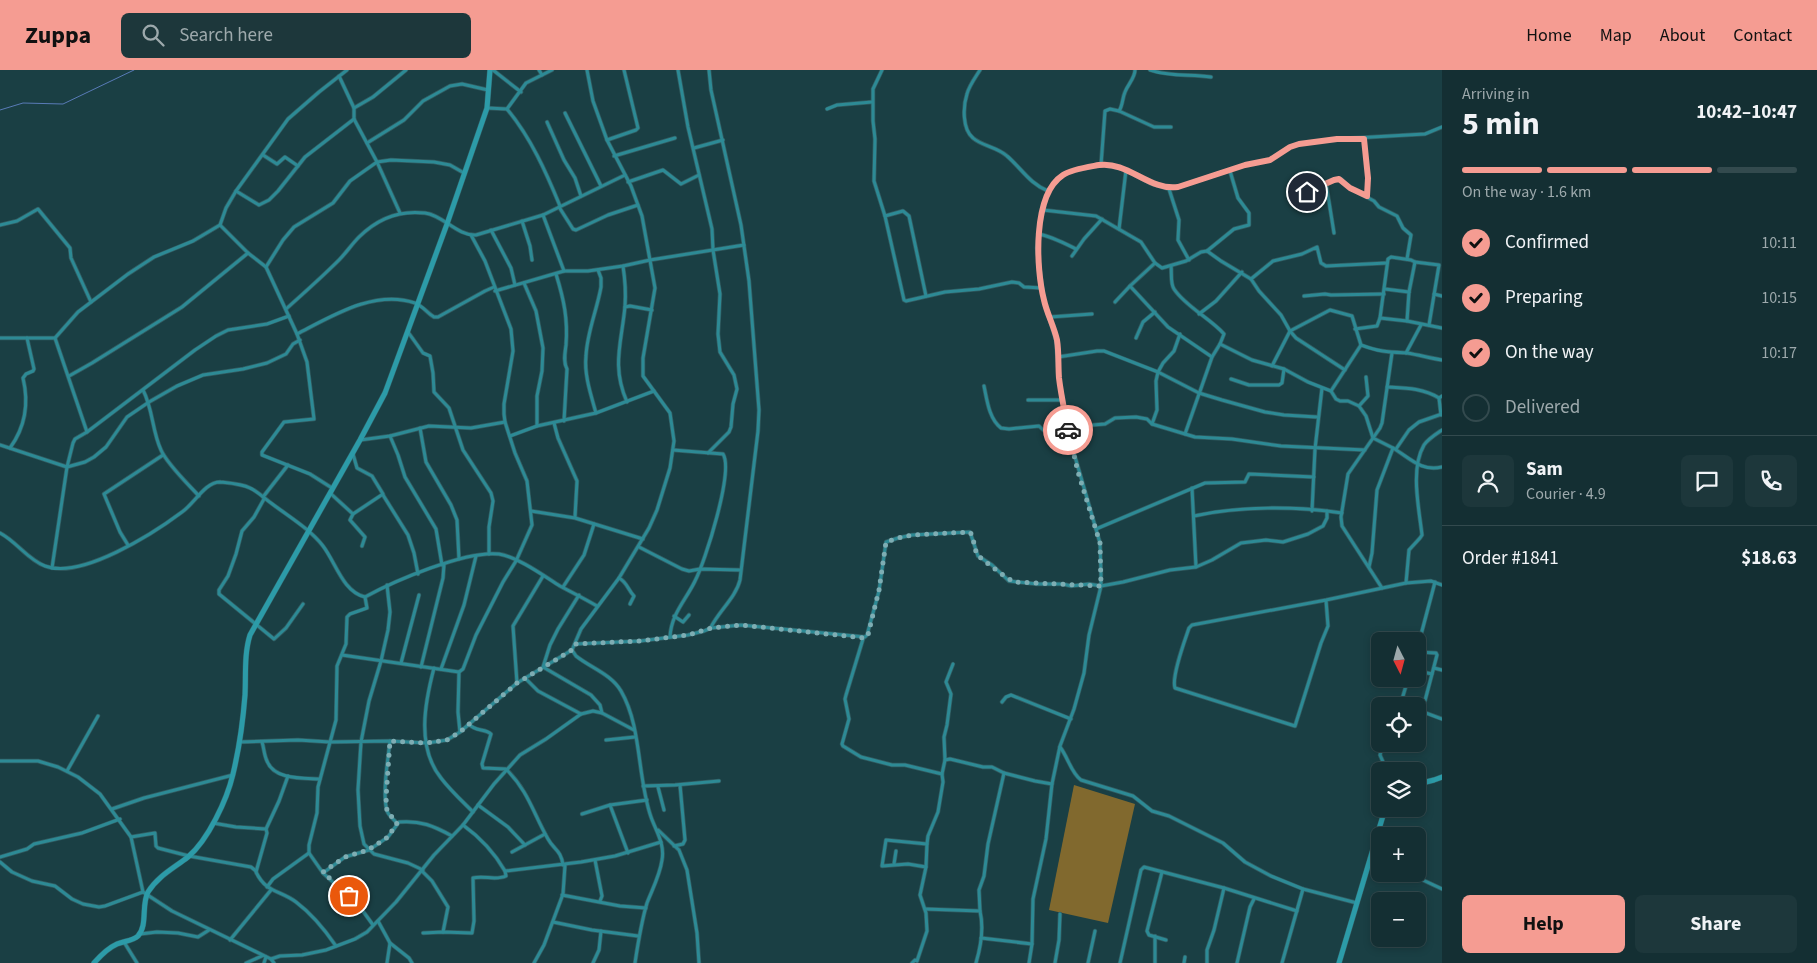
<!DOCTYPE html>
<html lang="en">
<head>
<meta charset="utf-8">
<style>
	body { margin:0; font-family:"Source Sans 3",sans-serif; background:#1d373b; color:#f1f3f6; height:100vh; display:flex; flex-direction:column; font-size:19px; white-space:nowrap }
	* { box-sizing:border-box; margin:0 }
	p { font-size:16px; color:#9da9ac }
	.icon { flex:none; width:28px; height:28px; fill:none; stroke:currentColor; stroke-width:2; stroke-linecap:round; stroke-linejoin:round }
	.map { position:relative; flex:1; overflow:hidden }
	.side { display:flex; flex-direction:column; background:#142f33; width:375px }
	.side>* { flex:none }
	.needle { width:32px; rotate:174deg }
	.tools { position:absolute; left:1371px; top:562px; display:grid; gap:10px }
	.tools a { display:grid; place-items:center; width:55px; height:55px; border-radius:8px; background:#142f33; box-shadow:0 2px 8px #0003,0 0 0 1px #334a4e; font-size:25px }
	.pin { position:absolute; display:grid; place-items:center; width:42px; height:42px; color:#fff; margin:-21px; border:2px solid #fff; border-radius:50%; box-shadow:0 1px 5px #0007 }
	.courier { position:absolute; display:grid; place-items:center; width:50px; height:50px; margin:-25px; border:4px solid #f59c92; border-radius:50%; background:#fff; color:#222; box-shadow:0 1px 6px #0007 }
	.overview em { font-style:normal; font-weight:700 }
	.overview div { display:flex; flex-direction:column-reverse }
	.overview { display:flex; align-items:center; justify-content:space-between; height:85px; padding:0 20px }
	h1 { font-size:32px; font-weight:700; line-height:38px }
	.bar { display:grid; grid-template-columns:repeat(4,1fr); gap:8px 5px; align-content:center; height:60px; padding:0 20px }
	.bar i { height:6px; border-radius:4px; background:#334a4e }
	.bar .current { background:#f59c92 }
	.bar p { grid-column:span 4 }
	.line { display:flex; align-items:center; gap:12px; padding:0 20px; border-top:1px solid #334a4e }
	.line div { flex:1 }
	.round { display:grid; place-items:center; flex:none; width:52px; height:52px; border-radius:8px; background:#1d373b }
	ol { padding:0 20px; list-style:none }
	li { display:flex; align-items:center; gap:15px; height:55px }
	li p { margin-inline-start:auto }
	li .icon { padding:5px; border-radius:50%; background:#f59c92; color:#111; stroke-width:4 }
	li:last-child { color:#9da9ac }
	li i { width:28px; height:28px; border:2px solid #334a4e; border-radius:50% }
	.cta { display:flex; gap:10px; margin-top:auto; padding:10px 20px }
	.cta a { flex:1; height:58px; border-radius:8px; background:#f59c92; color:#111; font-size:20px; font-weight:700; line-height:58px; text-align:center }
	.cta a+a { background:#1d373b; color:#f1f3f6 }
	header { display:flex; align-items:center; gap:30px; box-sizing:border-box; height:70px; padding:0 25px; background:#f59c92; color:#111 }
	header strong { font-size:24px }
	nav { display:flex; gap:28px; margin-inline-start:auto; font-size:18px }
	.search { width:350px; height:45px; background:#1d373b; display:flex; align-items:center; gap:12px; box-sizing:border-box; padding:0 18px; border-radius:8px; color:#9da9ac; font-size:19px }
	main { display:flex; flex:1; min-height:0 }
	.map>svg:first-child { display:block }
</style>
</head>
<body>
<header>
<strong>Zuppa</strong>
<div class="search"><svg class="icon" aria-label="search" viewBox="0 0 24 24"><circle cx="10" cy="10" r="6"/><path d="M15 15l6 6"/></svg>Search here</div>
<nav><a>Home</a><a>Map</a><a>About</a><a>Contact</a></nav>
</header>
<main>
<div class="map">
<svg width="1442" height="893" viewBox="0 0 1442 893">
	<rect width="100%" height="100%" fill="#1a3f44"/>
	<path fill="#81692e" d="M1074,715L1135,734L1108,853L1049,840Z"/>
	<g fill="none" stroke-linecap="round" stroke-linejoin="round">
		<path stroke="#597bb7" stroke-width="1" d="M0,40L23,33L63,34L134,0"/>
		<g stroke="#325c61" stroke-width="4.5">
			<g id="street">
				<path d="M493,0L521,22"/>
				<path d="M539,0L542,5"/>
				<path d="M587,0L593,31L607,70L631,116L642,146L655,218L643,288V306L670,343L674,371L670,398L657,440L649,458L619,508L581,559L572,580L576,586C591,598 611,604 621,621C642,657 637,707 651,747C656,761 665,774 662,790C660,805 652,820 647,833C641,853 638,873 635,893"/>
				<path d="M678,0L688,57L712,159L713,180L720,224L718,264L720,282L734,305L737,319L733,334L731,357L729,362L708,383"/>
				<path d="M709,0L711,20L741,155L749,211L759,340L758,361L740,510C736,527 719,541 711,557"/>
				<path d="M882,0L873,19V51L875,69L874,111L885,146L904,230L906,231L945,222L979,219L1012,212L1019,213L1024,217L1042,218"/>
				<path d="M980,0C975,8 969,16 967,24C963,36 962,59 973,68C982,76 997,77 1007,86C1021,98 1030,114 1048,121"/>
				<path d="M1150,0C1170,7 1190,4 1211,7"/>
				<path d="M339,6L354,38V49L377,92L400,143"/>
				<path d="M354,38L373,27L406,0"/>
				<path d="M487,38L507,39L526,13L552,0"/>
				<path d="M507,39C531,68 546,102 560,136"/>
				<path d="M827,39L837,35L872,32"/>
				<path d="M1119,41L1154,57H1171"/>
				<path d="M565,43L601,116"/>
				<path d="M547,52L564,90L575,108L581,126"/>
				<path d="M1364,69L1368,108L1367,126"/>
				<path d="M607,70L636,60L638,58L624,0"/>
				<path d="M367,73L404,50L423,31L450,16L462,14L488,20"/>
				<path d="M694,78L723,70"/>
				<path d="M263,85L277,94L285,87L298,96"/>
				<path d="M614,86L675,68"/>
				<path d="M1101,95L1105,41L1110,39L1119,41C1123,35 1122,29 1125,22C1128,14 1135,8 1135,0"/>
				<path d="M628,112L663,100L681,114L699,105"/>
				<path d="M1326,113L1334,163"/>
				<path d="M1169,119L1179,150L1178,170L1189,190"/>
				<path d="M236,121L259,135L269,130L278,121L305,87L354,49"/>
				<path d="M1307,122L1334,110L1341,109L1350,118L1374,131L1379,137L1397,146L1403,158L1411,165L1407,189"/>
				<path d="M559,137L573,159L576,160L608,145L638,135"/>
				<path d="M1043,140L1096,146L1141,172L1155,193L1162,198L1186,191L1201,182L1207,181L1221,191L1251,209L1259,221L1281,245L1290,261L1296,268L1345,300"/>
				<path d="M543,145L564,201"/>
				<path d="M885,146L903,141L909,146L926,226"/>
				<path d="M522,151L530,176L532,190"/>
				<path d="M0,155L17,151L38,139L70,178L71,188L91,232"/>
				<path d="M220,155L248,183L266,197L297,264L307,292L314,349L284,352L262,382V385L310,404L332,418"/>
				<path d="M1119,159L1126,100"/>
				<path d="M491,160L511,198L515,215"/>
				<path d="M1038,164C1051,166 1064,173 1076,179"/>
				<path d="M1207,181L1234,159L1249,155V143L1238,128L1230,101"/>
				<path d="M1072,186L1084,169L1102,149"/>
				<path d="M623,196C625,209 626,222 625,236C622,271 611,296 627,332"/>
				<path d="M1171,196C1172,203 1170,213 1174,219C1185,236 1211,249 1224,264L1220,274L1212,287L1185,364"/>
				<path d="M266,197L283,170L294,157L333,133L350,111L377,92L391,90L434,92L450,95L464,103"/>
				<path d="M556,204C564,230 568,249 566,275C565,283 563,292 567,299L564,351"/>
				<path d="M1251,209L1273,191L1302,184L1317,177L1321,193L1326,196L1387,193"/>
				<path d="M524,213L536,241L543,278L542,301L537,326V356"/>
				<path d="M1130,216L1168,257L1212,287"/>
				<path d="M1385,219L1409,222"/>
				<path d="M495,221L564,201H588L623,196L650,190L744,175"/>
				<path d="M1434,224L1442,226"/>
				<path d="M1304,226L1325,224L1331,225L1384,224"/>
				<path d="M1115,232L1130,216L1155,193"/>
				<path d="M625,237L630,236L652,240"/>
				<path d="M286,239C304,223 322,207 339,190C346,183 352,174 359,167C377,149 400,140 425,143C443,145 457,166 476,165L543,145L625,105"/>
				<path d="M1199,244L1216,231L1242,202"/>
				<path d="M1050,247L1092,244"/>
				<path d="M1380,248L1388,189L1391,187L1411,190L1415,192"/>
				<path d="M1407,251L1409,222L1415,192L1439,195L1429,255"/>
				<path d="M1355,259L1377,256L1380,248L1407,251L1442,258"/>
				<path d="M408,262L423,283L430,286L433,303L434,322L449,338L463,380L491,423L493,431L489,457V484"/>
				<path d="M297,264C332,246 375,219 415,233C423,236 427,243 434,247H438L485,221L494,217"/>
				<path d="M0,268H55L78,242L128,204L154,187L193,171L220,155L226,138L236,121L288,49L319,22L347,0"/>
				<path d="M1136,268L1143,252L1155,242"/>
				<path d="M1220,274L1252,290L1284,299L1308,312L1331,321L1336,329L1340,331H1348L1359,336L1366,346L1373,368L1393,378"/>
				<path d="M1406,283L1421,255"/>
				<path d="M1058,287L1097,281H1104L1158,302L1199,323L1222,330L1265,342L1284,345L1317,347"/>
				<path d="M1272,296L1290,261L1330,240L1352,246L1361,275C1380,282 1388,282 1407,283C1419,285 1430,288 1442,290"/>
				<path d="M69,306L92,293L182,237L248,183"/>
				<path d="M1231,309L1249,315H1279L1282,313L1284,299"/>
				<path d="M984,316C987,330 989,349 1001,358L1009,359L1039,356C1051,368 1053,369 1069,366"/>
				<path d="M1387,317C1405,318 1423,318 1439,328L1442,326"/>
				<path d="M143,320C153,339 152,361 161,380C167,394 188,414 199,426"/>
				<path d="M1331,321L1361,275"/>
				<path d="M1439,328L1441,345"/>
				<path d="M1028,330H1063"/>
				<path d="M1359,336L1368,326L1366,307"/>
				<path d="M596,343C591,325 584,305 586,286C587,262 597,240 601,217V208L598,200"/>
				<path d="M554,353L558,368L577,411L575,447"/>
				<path d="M1152,354L1157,340L1156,311L1158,302L1163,293L1174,281L1180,264"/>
				<path d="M1068,357L1105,354L1115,348L1136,347L1147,349L1152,354L1195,367L1232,369L1281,376L1365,380"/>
				<path d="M420,358L426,392L451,435L457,450L459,489"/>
				<path d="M87,362L195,280L216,266L228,260L267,254L289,246"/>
				<path d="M390,366L398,385L405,407L436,459L442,495"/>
				<path d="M510,366L537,356L596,343L654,321"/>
				<path d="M360,370L390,366L429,356L471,358L505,352"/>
				<path d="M0,375L67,397L85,392L94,387L106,377L127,347L149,332L177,316L203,305L243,299L267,293L286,284L293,274L300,270"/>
				<path d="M10,378C26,356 29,333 23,308L26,304L33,301L34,299L27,268"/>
				<path d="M1396,379L1409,360L1419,352L1442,344"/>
				<path d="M1192,418L1196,497"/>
				<path d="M330,423L353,444L350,450L365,467L362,476"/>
				<path d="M383,425L408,465L414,483L418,504"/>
				<path d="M263,427L288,395"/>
				<path d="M264,429L254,447L242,461L236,484L228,506L219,520V524L274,569L286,558L303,534"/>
				<path d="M531,441L575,448L643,469"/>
				<path d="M1312,441L1315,379L1322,318"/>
				<path d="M353,444L383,424L372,406L357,398L353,384"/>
				<path d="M1194,446C1240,436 1295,436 1342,443"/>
				<path d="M1096,459L1205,413L1245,412L1249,404L1314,407"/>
				<path d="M0,463C16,471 28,490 45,496C81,510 154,463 182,442C194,434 205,412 220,412C229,413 242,414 250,418C257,421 264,428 271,433C288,446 310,459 323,476C336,493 343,522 365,527C394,511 466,480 499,484C518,487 544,506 560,516C573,523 585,529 597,536"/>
				<path d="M128,475L120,462L104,424L163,385"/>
				<path d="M639,477L682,499L689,501L700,499L740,500"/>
				<path d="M1369,497L1372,483L1377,420L1393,378C1410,388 1421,402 1442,397"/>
				<path d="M52,498L67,397L73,373L75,369L87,362L55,268"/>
				<path d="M619,508C627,512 628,520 634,526L630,534"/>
				<path d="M1406,513L1409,480L1420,468L1422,465C1419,438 1410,399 1424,375C1428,369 1436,364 1442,360"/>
				<path d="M387,515L390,542L388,560L381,591L369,631L361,672L358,720L360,756L364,774L374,784L408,793L423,800"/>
				<path d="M563,517L584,485L594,454"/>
				<path d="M1382,518L1342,456L1341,447L1348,404L1380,358L1382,353L1392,283"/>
				<path d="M579,525L558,559L550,575L543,597L591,625L600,635L602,643"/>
				<path d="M365,527L367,538L350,544L347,547L346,574L337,596L336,650L318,717L317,743L309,775V783L323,803L360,837L373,855"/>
				<path d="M1326,530L1328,556L1321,573L1295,656L1175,618C1171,607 1185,570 1189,558L1192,555L1326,530L1406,513L1431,511L1442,515"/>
				<path d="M674,546L683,552L689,545"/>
				<path d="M670,567C671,544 686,530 695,511C705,492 734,401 723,384L673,380"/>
				<path d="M863,569L846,625L845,629L849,649L842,674L843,676L861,687L892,695H905L942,704"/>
				<path d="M575,574L640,571L688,565L704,561L711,558L741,555L865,567L867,565L879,521L886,472L898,468L912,465L970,462L978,486L992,495L1009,511L1037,514H1063L1071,516L1089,514L1101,516L1123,512L1170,500L1196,497L1212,490L1241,473L1266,470L1283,472L1308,464L1323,456L1327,448V441"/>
				<path d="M1418,576L1435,512"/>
				<path d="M1418,582L1436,583L1437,585L1422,642"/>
				<path d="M342,585L459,602"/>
				<path d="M401,593L419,525"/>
				<path d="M421,597L443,508L444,494"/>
				<path d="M434,598C425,632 416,677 441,708C450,720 462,731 473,742"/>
				<path d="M1434,598L1442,600"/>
				<path d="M441,599L464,535L476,486"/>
				<path d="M1418,601L1432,604"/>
				<path d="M525,608L538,621L581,644"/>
				<path d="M517,613L513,556L543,506"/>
				<path d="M1002,632L1006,627L1011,625L1071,649"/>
				<path d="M1401,634L1408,636"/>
				<path d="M1400,636L1408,609"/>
				<path d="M1418,640L1442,649"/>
				<path d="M469,654C475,662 485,658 491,664L482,694L483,698L506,699C529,722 533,743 548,769C554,780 561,780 563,795"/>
				<path d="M460,662L458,642L459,602L463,599L476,565L503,512L516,491L532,455L527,411L515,383L505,352L504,344V334L513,281L511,259L485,191L471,165"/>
				<path d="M606,670L635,667"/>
				<path d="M390,671C388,689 382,724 387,741C389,746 394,750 397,753"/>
				<path d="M239,672L298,670L330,672L390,671L427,673L447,670L460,662L517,613L572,580"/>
				<path d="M262,672C264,678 264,685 267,691C274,710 303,708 320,709"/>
				<path d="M1383,674L1380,685L1387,701"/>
				<path d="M1060,677C1068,687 1071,703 1081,710L1133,726L1152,741L1169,746L1223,773L1245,792L1271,806L1303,819L1357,833"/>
				<path d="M945,690L944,667L947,655L951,624L946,612L953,594"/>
				<path d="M0,691H38L58,697L78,707L100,724L131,767L143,822L172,841L271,889L274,893"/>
				<path d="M67,701L98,646"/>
				<path d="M288,706L279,731L266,759L267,763L256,802C266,823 280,820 296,832C312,844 325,860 336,876"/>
				<path d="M643,716L675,715L719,711"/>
				<path d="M658,717L664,740"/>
				<path d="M478,735L508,757L525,775"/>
				<path d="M610,735L628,783"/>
				<path d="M112,739L144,728L233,705"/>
				<path d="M582,744L610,735L647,730"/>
				<path d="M213,753L236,757L266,759"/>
				<path d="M463,755C481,768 494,782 505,801L581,792L615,786L661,772"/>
				<path d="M658,760L679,780L687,800L697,863L699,893"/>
				<path d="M131,767L155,763L156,776L158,778L189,786L251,797L256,801"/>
				<path d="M674,776L683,774L685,770L680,715"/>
				<path d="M512,782L545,764"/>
				<path d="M0,787L27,779L34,774L82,763L120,749"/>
				<path d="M1370,788L1380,791"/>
				<path d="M595,790L602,826L600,831"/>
				<path d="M0,792L12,802L32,811L55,816L72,829L83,834L99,837L105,836L143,822"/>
				<path d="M894,794L896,781"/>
				<path d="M926,797L908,794L882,796L886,770L927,774"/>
				<path d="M422,801L432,811L448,837L443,862"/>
				<path d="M1162,802L1147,861L1149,865L1166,870"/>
				<path d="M323,803L345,787L369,780L388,767L399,752C420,750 434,756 452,766"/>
				<path d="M1410,804L1442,819"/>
				<path d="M267,817L273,809L309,783"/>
				<path d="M562,825L620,836L646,838"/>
				<path d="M925,839L980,841C984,858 981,876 976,893"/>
				<path d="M980,841L979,820L984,806L988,774L1004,703"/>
				<path d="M378,851L390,873L387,893"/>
				<path d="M553,852L592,860L638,866"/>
				<path d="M423,863L443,862L472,863L474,851L473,808C484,805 495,811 506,806L505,801"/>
				<path d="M140,864L157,862L178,863L198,867L209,860"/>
				<path d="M981,868L1032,874"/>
				<path d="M230,870L271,820"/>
				<path d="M124,872L137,893"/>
				<path d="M390,873L409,888L412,893"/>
				<path d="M271,889L280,886L302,885L326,880L355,869L367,862L396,832L434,785L463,755L494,714L520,685L546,669L581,644L593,641L602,643L634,660"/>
				<path d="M246,893L262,886"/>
				<path d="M264,893L266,887"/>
				<path d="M534,893L544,875L563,824L565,795"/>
				<path d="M593,893L599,880L601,861"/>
				<path d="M912,893L915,890L917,891L927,861L926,843L920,825L926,797L927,774L928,766L938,742L943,712L942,704L945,690L950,689L983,697H992L1004,703L1035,711L1052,714"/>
				<path d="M1029,893L1032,874L1033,829L1046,769L1052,714L1060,676L1074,639L1084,603L1089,565L1101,516V503L1100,473L1069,366L1059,308L1056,270L1044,231L1037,178L1039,158L1048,121L1063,105L1072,101L1101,95L1114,97L1126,100L1150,113L1169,119L1178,117L1245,95L1270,90L1290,77L1299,74L1337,69L1425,64L1442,57"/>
				<path d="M1055,893L1059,870L1060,844"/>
				<path d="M1088,893L1095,861"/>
				<path d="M1120,893L1141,800L1144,797L1224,818L1297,841"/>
				<path d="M1155,893V866"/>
				<path d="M1184,893L1185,887"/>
				<path d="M1207,893V880L1214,860L1224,818"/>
				<path d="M1237,893L1250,837L1254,829"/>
				<path d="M1282,893L1303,819"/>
			</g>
		</g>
		<g stroke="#325c61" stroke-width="6">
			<g id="secondary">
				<path d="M1418,714L1434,710L1442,707"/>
				<path d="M94,893C101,885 108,878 117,874C124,871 133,871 138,866C148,855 141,835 148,822C158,806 174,798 188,787C208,770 227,730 233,704C239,679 243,651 245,625C246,605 244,584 250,565L360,370L385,323L447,154L487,38L490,0"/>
				<path d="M1339,893L1385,739"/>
			</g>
		</g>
		<use href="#street" stroke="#2d8a95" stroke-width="3"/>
		<use href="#secondary" stroke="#2c9ba8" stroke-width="5"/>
	</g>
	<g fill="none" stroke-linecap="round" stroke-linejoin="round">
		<path stroke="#7eadb3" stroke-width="5" stroke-dasharray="0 9" d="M349,826L323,802L345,787L368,780L388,767L397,753L387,741L386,728L390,671L427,673L447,670L460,662L517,613L572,580L575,574L640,571L688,565L711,558L741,555L865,568L868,565L879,520L886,472L898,468L912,465L970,462C975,469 973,478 978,485C979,488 1011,511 1014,512L1101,516L1100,473L1078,402L1068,360"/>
		<path stroke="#f59c92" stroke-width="6" d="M1068,360C1065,343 1061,325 1059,308C1058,295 1059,282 1057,270C1054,256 1047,244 1044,230C1036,199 1032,125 1063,105C1072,99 1088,97 1099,95C1128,91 1149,121 1178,117L1245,95L1270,90L1290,77L1299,74L1337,69H1364L1368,108L1367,126L1350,118L1339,109L1334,110L1307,122"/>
	</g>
</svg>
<div class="tools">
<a><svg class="needle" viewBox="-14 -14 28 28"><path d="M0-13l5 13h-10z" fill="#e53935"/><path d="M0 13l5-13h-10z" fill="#9da9ac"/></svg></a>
<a><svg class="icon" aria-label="locate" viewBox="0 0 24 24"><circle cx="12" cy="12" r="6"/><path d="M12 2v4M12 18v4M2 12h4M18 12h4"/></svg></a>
<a><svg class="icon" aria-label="layers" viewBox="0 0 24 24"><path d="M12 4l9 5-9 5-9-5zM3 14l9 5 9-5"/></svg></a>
<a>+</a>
<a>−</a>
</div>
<div class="pin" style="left:349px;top:826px;background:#ea580c"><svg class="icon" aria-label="bag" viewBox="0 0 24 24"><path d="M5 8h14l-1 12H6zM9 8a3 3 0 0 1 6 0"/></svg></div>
<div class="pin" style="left:1307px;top:122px;background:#1f2937"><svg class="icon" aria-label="home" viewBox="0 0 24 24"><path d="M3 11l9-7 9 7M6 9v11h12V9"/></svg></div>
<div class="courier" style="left:1068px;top:360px"><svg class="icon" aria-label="car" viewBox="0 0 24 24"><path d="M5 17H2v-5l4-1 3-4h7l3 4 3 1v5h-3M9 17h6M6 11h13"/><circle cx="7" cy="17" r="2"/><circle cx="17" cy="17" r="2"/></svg></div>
</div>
<section class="side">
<div class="overview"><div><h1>5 min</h1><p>Arriving in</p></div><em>10:42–10:47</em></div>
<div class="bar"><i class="current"></i><i class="current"></i><i class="current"></i><i></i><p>On the way · 1.6 km</p></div>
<ol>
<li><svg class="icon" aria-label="check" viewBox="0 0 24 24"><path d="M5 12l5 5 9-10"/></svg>Confirmed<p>10:11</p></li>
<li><svg class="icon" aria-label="check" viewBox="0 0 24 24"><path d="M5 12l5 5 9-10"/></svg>Preparing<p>10:15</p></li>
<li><svg class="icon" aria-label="check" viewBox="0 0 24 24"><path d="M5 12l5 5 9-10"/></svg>On the way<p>10:17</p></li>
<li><i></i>Delivered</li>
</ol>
<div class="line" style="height:90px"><a class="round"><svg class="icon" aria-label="person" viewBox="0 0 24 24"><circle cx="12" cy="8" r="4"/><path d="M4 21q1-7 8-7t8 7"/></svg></a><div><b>Sam</b><p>Courier · 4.9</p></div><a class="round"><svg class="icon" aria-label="chat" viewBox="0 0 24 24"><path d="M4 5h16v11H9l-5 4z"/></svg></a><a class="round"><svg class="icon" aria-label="phone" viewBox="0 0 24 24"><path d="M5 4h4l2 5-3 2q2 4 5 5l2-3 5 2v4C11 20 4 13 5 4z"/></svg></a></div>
<div class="line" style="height:65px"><div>Order #1841</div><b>$18.63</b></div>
<div class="cta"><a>Help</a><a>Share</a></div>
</section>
</main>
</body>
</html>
